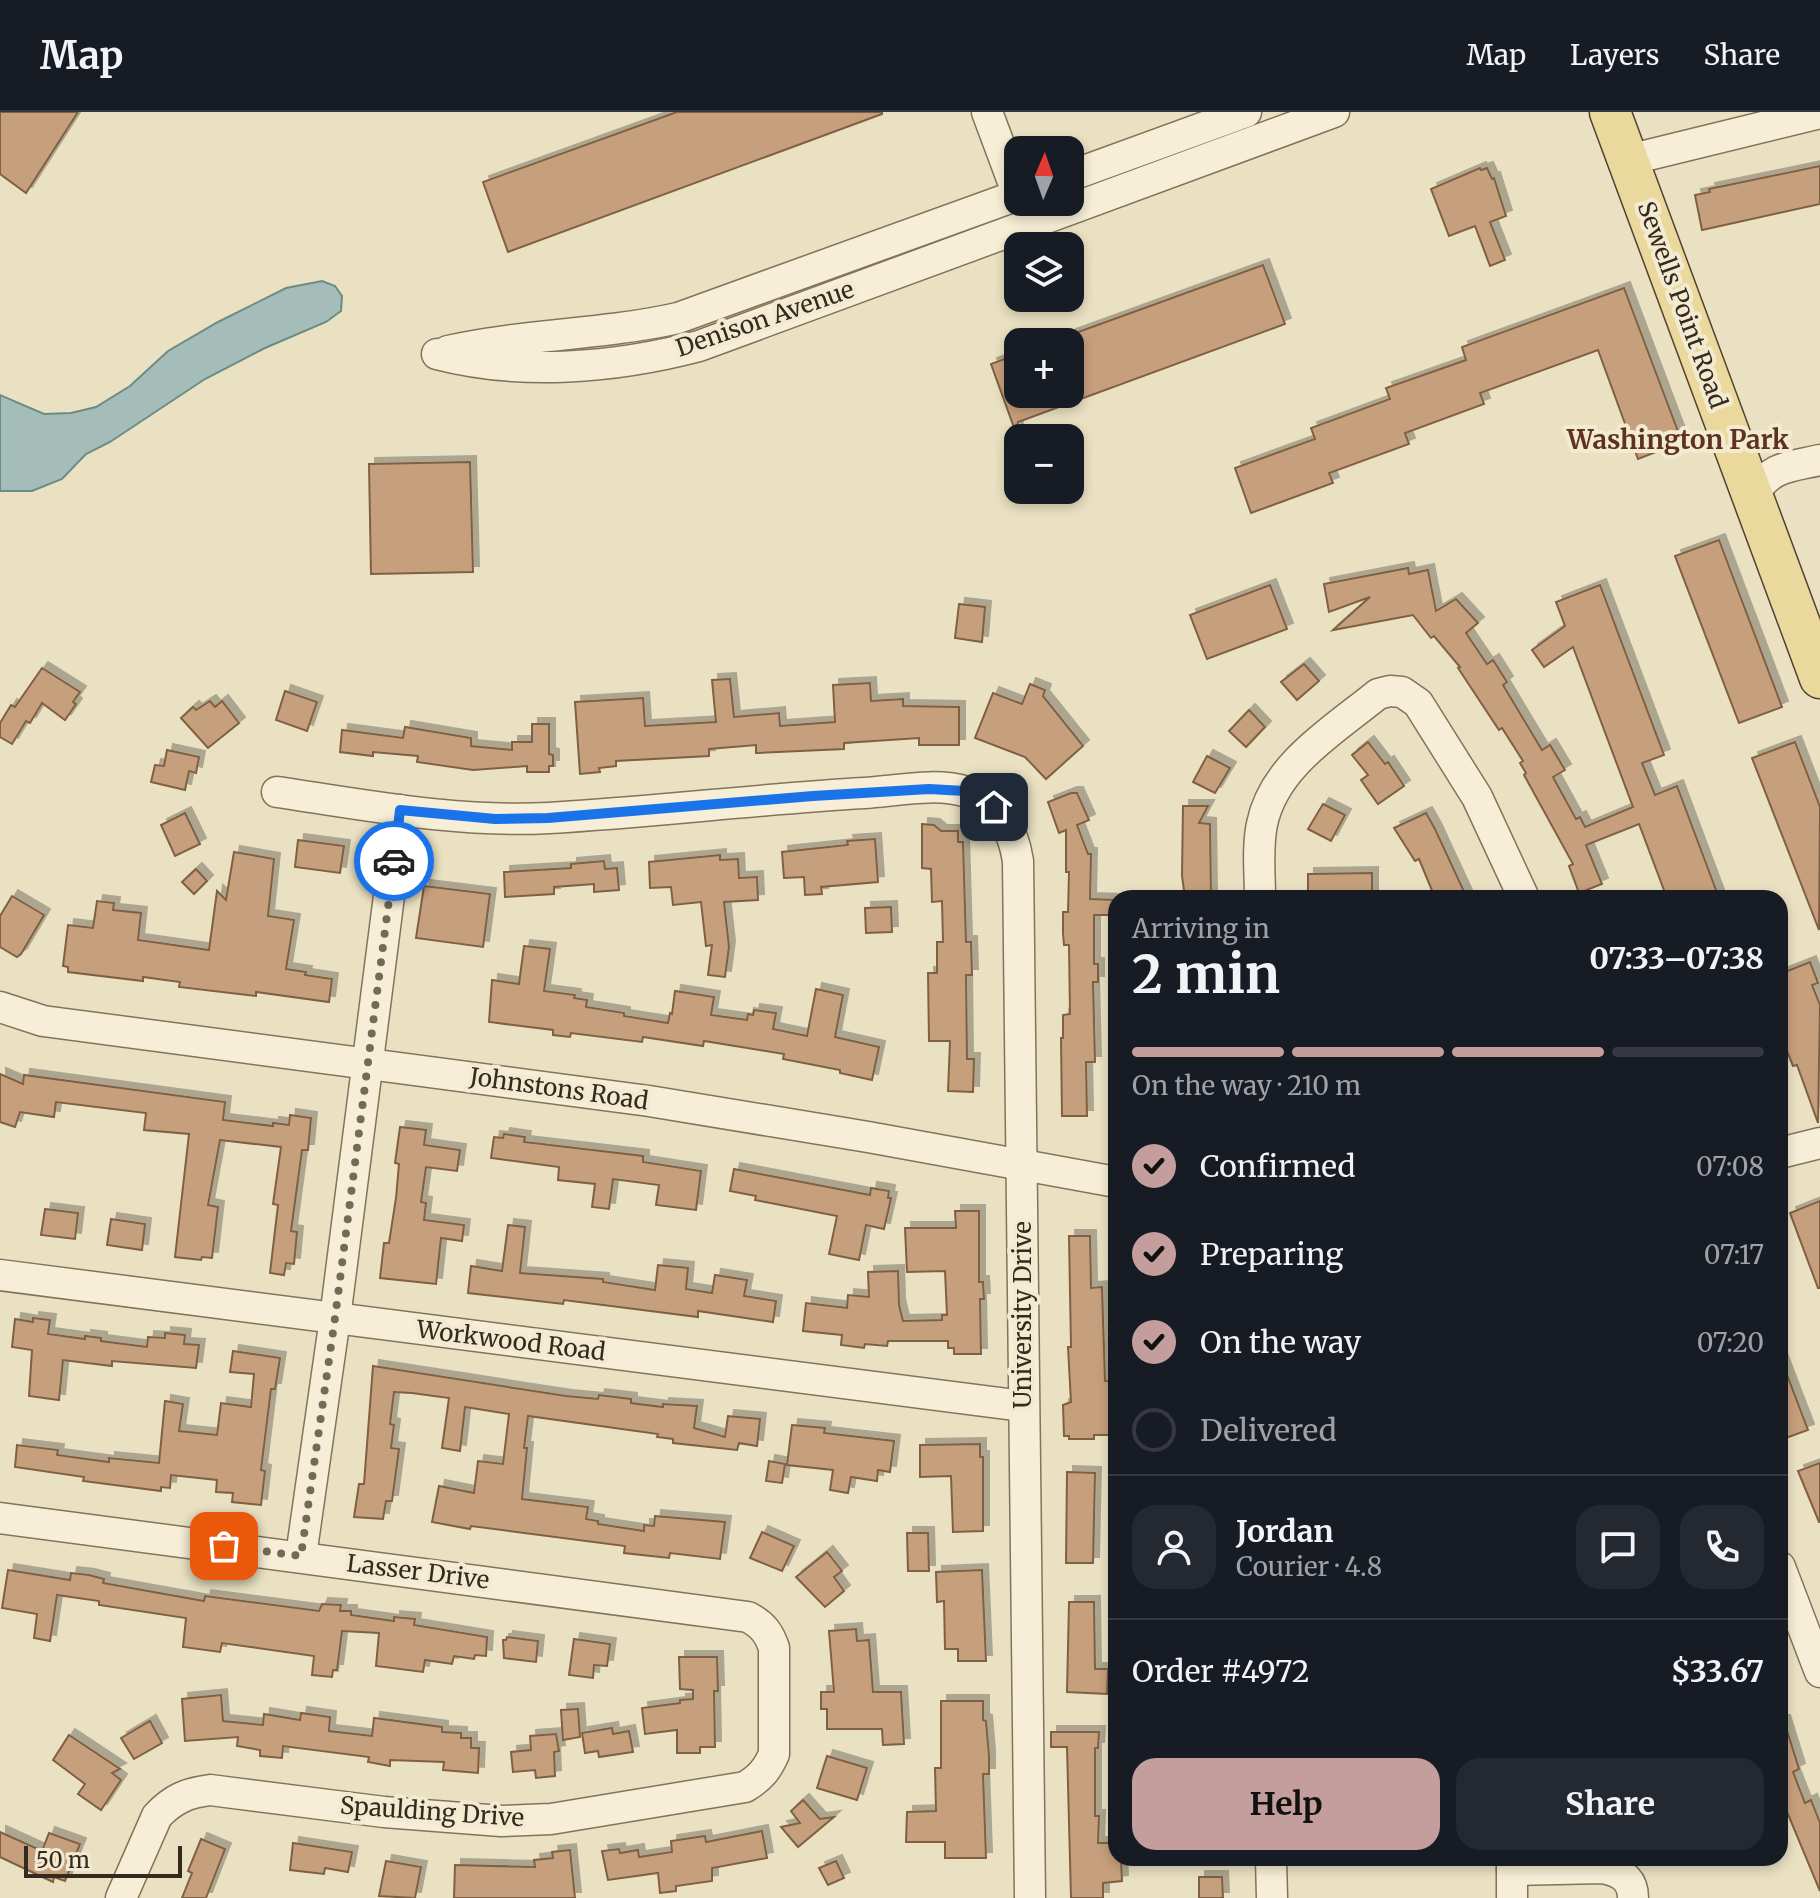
<!DOCTYPE html>
<html lang="en">
<head>
<meta charset="utf-8">
<style>
	body { margin:0; font-family:Merriweather,serif; background:#242831; color:#f1f3f6; height:100vh; display:flex; flex-direction:column; font-size:30px; white-space:nowrap }
	* { box-sizing:border-box; margin:0 }
	p { font-size:26px; color:#9ea1a6 }
	.icon { flex:none; width:44px; height:44px; fill:none; stroke:currentColor; stroke-width:2; stroke-linecap:round; stroke-linejoin:round }
	.map { position:relative; flex:1; overflow:hidden }
	.details { position:absolute; left:1108px; top:778px; width:680px; height:976px; display:flex; flex-direction:column; background:#171b24; border-radius:24px; box-shadow:0 4px 12px #0003 }
	.details>* { flex:none }
	.needle { width:52px; rotate:2deg }
	.fabs { position:absolute; left:1004px; top:24px; display:grid; gap:16px }
	.fabs a { display:grid; place-items:center; width:80px; height:80px; border-radius:16px; background:#171b24; box-shadow:0 4px 12px #0003; font-size:40px }
	.scale { position:absolute; left:24px; bottom:20px; width:158px; box-sizing:border-box; padding-left:8px; border:4px solid #342a1e; border-top:0; font-size:22px; line-height:28px; white-space:nowrap; color:#342a1e; -webkit-text-stroke:6px #f2ebd2; paint-order:stroke }
	.pin { position:absolute; display:grid; place-items:center; width:68px; height:68px; color:#fff; margin:-34px; border-radius:16px; box-shadow:0 4px 12px #0006 }
	.courier { position:absolute; display:grid; place-items:center; width:80px; height:80px; margin:-40px; border:6px solid #1a73e8; border-radius:50%; background:#fff; color:#222; box-shadow:0 2px 10px #0007 }
	.overview em { font-style:normal; font-weight:700 }
	.overview div { display:flex; flex-direction:column-reverse }
	.overview { display:flex; align-items:center; justify-content:space-between; height:136px; padding:0 24px }
	h1 { font-size:52px; font-weight:700; line-height:60px }
	.bar { display:grid; grid-template-columns:repeat(4,1fr); gap:12px 8px; align-content:center; height:96px; padding:0 24px }
	.bar i { height:10px; border-radius:6px; background:#363941 }
	.bar .on { background:#c49e9d }
	.bar p { grid-column:span 4 }
	.line { display:flex; align-items:center; gap:20px; padding:0 24px; border-top:2px solid #363941 }
	.line div { flex:1 }
	.round { display:grid; place-items:center; flex:none; width:84px; height:84px; border-radius:24px; background:#242831 }
	ol { padding:0 24px; list-style:none }
	li { display:flex; align-items:center; gap:24px; height:88px }
	li p { margin-inline-start:auto }
	li .icon { padding:8px; border-radius:50%; background:#c49e9d; color:#111; stroke-width:4 }
	li:last-child { color:#9ea1a6 }
	li i { width:44px; height:44px; border:4px solid #363941; border-radius:50% }
	.cta { display:flex; gap:16px; margin-top:auto; padding:16px 24px }
	.cta a { flex:1; height:92px; border-radius:24px; background:#c49e9d; color:#111; font-size:32px; font-weight:700; line-height:92px; text-align:center }
	.cta a+a { background:#242831; color:#f1f3f6 }
	header { display:flex; align-items:center; gap:48px; box-sizing:border-box; height:112px; padding:0 40px; background:#171b24; border-bottom:2px solid #363941 }
	header strong { font-size:38px }
	nav { display:flex; gap:44px; margin-inline-start:auto; font-size:28px }
	.map>svg:first-child { display:block }
</style>
</head>
<body>
<header>
<strong>Map</strong>
<nav><a>Map</a><a>Layers</a><a>Share</a></nav>
</header>
<div class="map">
<svg width="1820" height="1786" viewBox="0 0 1820 1786">
	<defs>
		<filter id="shadow"><feDropShadow dx="6" dy="-6" stdDeviation="0" flood-color="#0004"/></filter>
	</defs>
	<rect width="100%" height="100%" fill="#eae1c3"/>
	<path fill="#a5bdb8" stroke="#6d8b85" stroke-width="2" d="M322,169L335,174L342,184L341,199L326,210L265,236L205,267L110,330L86,342L62,367L32,379H0V283L44,302L71,301L96,295L130,274L168,239L218,210L286,176Z"/>
	<g fill="#c6a07c" stroke="#806043" stroke-width="2" filter="url(#shadow)">
		<path d="M0,0H78L26,81L0,62Z"/>
		<path d="M677,0H882V2L508,140L483,70Z"/>
		<path d="M1820,54V92L1702,118L1695,83L1710,80L1709,77Z"/>
		<path d="M1480,56L1481,58L1487,56L1492,67L1494,66L1506,104L1490,110L1505,148L1490,154L1475,114L1449,124L1431,77Z"/>
		<path d="M1263,153L1285,212L1018,310L1016,321L991,252L1018,242V282H1070V223Z"/>
		<path d="M1624,176L1682,330L1638,347L1598,238L1480,281L1484,292L1405,321L1409,332L1329,361L1333,371L1251,401L1235,356L1315,327L1311,316L1390,287L1386,276L1466,248L1462,235Z"/>
		<path d="M470,350L473,460L371,462L369,352Z"/>
		<path d="M1719,428L1782,595L1739,611L1675,444Z"/>
		<path d="M1408,456L1409,462L1428,458L1436,499L1456,487L1478,511L1466,521L1487,552L1493,548L1507,570L1503,573L1542,638L1550,633L1565,658L1553,665L1576,707L1580,705L1585,715L1633,695L1573,535L1544,555L1532,538L1565,514L1556,490L1600,473L1664,643L1642,651L1655,683L1677,674L1719,786H1667L1639,712L1586,733L1602,772L1579,781L1569,754L1573,752L1524,663L1526,661L1520,651L1523,649L1502,616L1499,618L1458,556L1460,555L1434,524L1431,526L1413,503L1333,518L1370,485L1329,500L1324,472Z"/>
		<path d="M1270,473L1287,517L1207,547L1190,503Z"/>
		<path d="M959,492L985,495L982,530L955,526Z"/>
		<path d="M1304,552L1319,569L1297,588L1281,570Z"/>
		<path d="M42,556L80,580L73,590L76,592L65,608L42,591L30,611L26,609L12,632L0,625V611L11,593L15,595Z"/>
		<path d="M730,567L734,605L779,601L780,614L835,610L833,573L870,571L871,589L903,587V594L959,595V633H919V626L844,631V637L756,641V633L709,637V644L616,649V654L599,656L600,660L580,662L575,590L643,586L645,614L716,610L712,568Z"/>
		<path d="M1030,572L1045,578L1043,584L1083,634L1046,667L1025,645L975,626L993,581L1022,592Z"/>
		<path d="M285,579L317,590L307,619L276,608Z"/>
		<path d="M210,589L215,595L222,589L239,611L208,636L181,606L193,595L196,598Z"/>
		<path d="M1249,598L1265,615L1246,635L1229,619Z"/>
		<path d="M532,612H549V642L553,643V654H549V660H527V654L473,658L417,650L418,644L373,640V644L340,640L342,618L403,626L405,615L471,626V634L512,638V630H532Z"/>
		<path d="M1368,630L1385,652L1388,650L1404,674L1378,692L1361,668L1368,663L1352,643Z"/>
		<path d="M1795,630L1820,695L1819,818L1752,646Z"/>
		<path d="M167,638L199,645L196,661L189,659L185,678L151,670L155,653L164,654Z"/>
		<path d="M1207,644L1230,656L1215,681L1193,670Z"/>
		<path d="M1071,681H1077L1089,708L1077,713L1088,742H1091L1090,787L1116,788V803H1094V852H1098V870H1093L1095,950H1086L1087,1004H1062L1061,926H1063V903L1070,902L1069,833H1064L1063,821V800H1068L1069,760H1066V718L1059,721L1048,690Z"/>
		<path d="M1323,692L1345,703L1331,729L1308,717Z"/>
		<path d="M1183,694H1208L1199,711L1210,712L1211,786H1185L1182,764Z"/>
		<path d="M185,701L200,732L175,744L161,713Z"/>
		<path d="M1426,701L1435,717L1467,786H1441L1438,779L1433,781L1419,747L1415,749L1394,716Z"/>
		<path d="M922,712L934,713L941,719H958V730H963L966,830H971L972,863H966L967,947H974L973,980L948,979L950,929H929L928,861H937V830H943L942,789L932,790L931,757L922,756Z"/>
		<path d="M875,727L878,770L821,775L822,782L805,783L804,765L784,766L782,740L848,733L847,729Z"/>
		<path d="M298,728L344,734L340,761L295,755Z"/>
		<path d="M234,740L274,747L268,804L294,808L286,857L306,860L305,863L332,867L329,890L256,880V884L179,875L180,870L143,865V869L68,860V855L63,854L68,813L93,816L97,789L114,791L113,798L141,801L138,828L209,838L217,779L226,788Z"/>
		<path d="M720,743V748L738,747L739,766L757,765L758,788L724,790L729,835L725,865L708,863L712,833L706,834L701,790L673,793L671,775L650,776L649,750Z"/>
		<path d="M604,749L605,757L617,756L619,778L594,780V772L554,775V782L505,785L504,760L571,756V752Z"/>
		<path d="M196,757L207,769L194,782L182,770Z"/>
		<path d="M1372,761V786H1308V762Z"/>
		<path d="M424,774L490,782L483,835L416,826Z"/>
		<path d="M12,784L44,803L21,842L17,845L0,835V804Z"/>
		<path d="M891,795L892,820L866,821L865,796Z"/>
		<path d="M524,834L550,837L544,879L575,883L574,886L587,888L586,895L624,901V904L668,911L670,901L672,902L675,879L714,885L711,903L747,908L748,902L753,903L754,898L776,901L773,917L807,924L816,877L843,883L835,925L879,935L872,968L840,961V958L783,947L784,942L704,929L703,934L643,925L642,930L571,921L570,925L553,923V918L489,910L492,868L519,872Z"/>
		<path d="M1810,850L1818,871L1812,873L1820,893L1818,1011L1797,953L1793,954L1780,922V862Z"/>
		<path d="M0,962L23,972L24,963L225,990L223,1008L273,1014V1011L289,1013L290,1003L311,1006L308,1038H302L291,1119L297,1120L294,1152L286,1151L284,1163L270,1161L278,1093L273,1092L281,1035L220,1028L208,1093L218,1095L212,1146L202,1145L201,1148L175,1145L189,1022L144,1018L146,1001L56,990L54,1005L20,1000L15,1015L0,1010Z"/>
		<path d="M400,1015L426,1018L424,1033L460,1038L457,1059L426,1055L421,1090L426,1091L424,1108L464,1113L462,1129L441,1126L436,1172L380,1166L384,1131H389L396,1086L399,1052L395,1051Z"/>
		<path d="M504,1022L525,1025L524,1030L643,1044V1050L701,1059L696,1098L656,1093L659,1073L613,1067L609,1097L592,1095L595,1072L558,1068L559,1055L491,1046L494,1025L503,1026Z"/>
		<path d="M734,1057L870,1083L871,1076L889,1079L888,1086H891L884,1117L866,1113L859,1148L829,1142L837,1104L755,1088L756,1084L730,1079Z"/>
		<path d="M1820,1089V1176H1818L1790,1101Z"/>
		<path d="M45,1097L78,1101L75,1127L41,1123Z"/>
		<path d="M955,1099H979V1170H983L984,1187H980L981,1242H954V1236H948V1229H888L887,1234L865,1232L864,1236L841,1233L842,1223L803,1219L806,1191L847,1196L848,1183L869,1185L868,1160L898,1159L899,1193L903,1209L942,1208V1203H947L945,1159L907,1160L905,1116H956Z"/>
		<path d="M111,1107L145,1112L142,1138L107,1133Z"/>
		<path d="M508,1113L525,1115L520,1161L603,1167V1170L655,1178L658,1153L688,1156L686,1177L712,1181L715,1163L747,1168L744,1184L776,1189L773,1210L698,1199V1205L564,1188L563,1192L468,1181L471,1154L502,1159Z"/>
		<path d="M1069,1124H1090L1091,1176L1102,1175L1105,1269H1111V1287H1115V1315L1113,1323H1094V1327H1069V1324H1064L1063,1293L1071,1290L1068,1235H1071Z"/>
		<path d="M33,1206L50,1208L48,1222L85,1227V1224L101,1226V1229L147,1235L148,1225L165,1226V1221L185,1223L184,1232L199,1233L196,1256L112,1249V1254L63,1248L59,1288L29,1284L32,1238L12,1235L15,1207L33,1210Z"/>
		<path d="M233,1239L280,1246L275,1277H271L261,1358L265,1359L261,1393L232,1390L233,1381L216,1380L217,1368L171,1363L170,1376L161,1375V1379L83,1369L84,1365L15,1355L17,1333L58,1338L57,1343L109,1350V1346L159,1351L165,1289L183,1292L179,1319L217,1323L221,1291L251,1295L254,1262L230,1260Z"/>
		<path d="M1781,1247L1808,1318L1786,1326L1780,1310Z"/>
		<path d="M373,1254L566,1284L598,1287L599,1283L631,1287V1291L663,1295V1292L697,1294L694,1316L725,1325L728,1304L760,1307L757,1334L739,1331L737,1338L673,1331V1327L657,1325L658,1322L528,1304L524,1336H527L522,1387L588,1395L586,1407L598,1409V1412L644,1419V1413L654,1414L655,1404L725,1410L720,1447L670,1441L669,1446L624,1441L625,1434L471,1414L470,1417L432,1410L439,1374L474,1381L478,1349L503,1352L509,1302L465,1295L460,1339L442,1336L449,1286L412,1281L394,1280L390,1312L394,1313L391,1336L399,1337L392,1389H386L383,1407L354,1405L359,1372H364Z"/>
		<path d="M792,1313L825,1316L824,1321L894,1329L890,1360L878,1358L877,1369L851,1365L848,1381L830,1378L833,1358L787,1353Z"/>
		<path d="M980,1332V1345H983V1419L953,1420L951,1364L920,1365V1333Z"/>
		<path d="M769,1349L785,1352L782,1371L766,1369Z"/>
		<path d="M1820,1351V1410H1819L1798,1359Z"/>
		<path d="M1067,1360L1095,1361L1093,1451H1066Z"/>
		<path d="M762,1420L794,1434L782,1459L750,1446Z"/>
		<path d="M907,1421H928L929,1459H908Z"/>
		<path d="M827,1440L842,1459L834,1465L844,1479L825,1495L796,1465Z"/>
		<path d="M8,1458L70,1468L71,1461L89,1463L104,1467L103,1471L204,1489L205,1484L319,1499L322,1492L341,1493L340,1499H351V1503L394,1509V1505L415,1507L414,1513L487,1525L486,1544L475,1543L474,1547L454,1544L452,1552L425,1548L423,1560L376,1554L379,1521L342,1519L337,1558H333L332,1565L312,1563L314,1544L222,1531L220,1540L183,1535L186,1506L99,1493V1489L57,1483L50,1529L34,1526L37,1502L2,1496Z"/>
		<path d="M982,1458L986,1549H958V1537H945L944,1489L937,1490L936,1460Z"/>
		<path d="M1069,1490H1094L1095,1557H1108L1107,1582L1067,1580Z"/>
		<path d="M856,1517L857,1529L869,1528L873,1580H901L904,1632L883,1633L882,1617H827V1597H821V1580H834L829,1519Z"/>
		<path d="M507,1525L538,1529L536,1550L504,1546L503,1528H506Z"/>
		<path d="M574,1527L610,1532L607,1554L594,1553L593,1566L569,1563Z"/>
		<path d="M679,1545H717L718,1579H714L715,1635H700V1641H677V1618L645,1622L642,1596L680,1591V1588L693,1587V1578L680,1577Z"/>
		<path d="M221,1583L223,1609L263,1613L264,1602L300,1608L301,1601L330,1605L329,1619L372,1624L374,1606L442,1615V1620L461,1621V1626H471V1636H479L478,1661L443,1658L444,1650L390,1648V1654L368,1650L369,1645L283,1634L282,1646L260,1644V1638L237,1634L238,1625L185,1629L182,1587Z"/>
		<path d="M941,1589H983V1608L986,1609L989,1644V1662H983L986,1746H945V1730H906L907,1700L936,1699L935,1656H941Z"/>
		<path d="M578,1597L580,1625L563,1628L561,1598Z"/>
		<path d="M150,1609L162,1631L134,1647L121,1626Z"/>
		<path d="M1780,1609H1784L1799,1657L1793,1660L1805,1691L1811,1688L1820,1711V1779L1780,1683Z"/>
		<path d="M612,1616L613,1622L629,1619L633,1640L599,1645L598,1639L585,1641L582,1621Z"/>
		<path d="M1051,1620H1099L1098,1636H1095V1704H1099L1098,1731H1116V1746H1121L1122,1769L1103,1771V1786H1071L1067,1635H1051Z"/>
		<path d="M556,1622L559,1639L554,1640L555,1664L536,1666L535,1658L513,1660L511,1640L531,1638L530,1624Z"/>
		<path d="M69,1623L120,1657L112,1661L121,1668L101,1698L78,1682L85,1672L53,1648Z"/>
		<path d="M827,1644L867,1656L857,1688L817,1676Z"/>
		<path d="M803,1688L820,1707L834,1705L798,1735L781,1715L800,1711L791,1699Z"/>
		<path d="M762,1719L767,1746L712,1756V1769L676,1774V1779L660,1781L658,1761L608,1768L602,1739L619,1737L620,1741L638,1738L639,1745L672,1740L671,1729L705,1724L706,1730Z"/>
		<path d="M0,1720L42,1739L49,1721L80,1732L65,1769L54,1765L53,1770L0,1745Z"/>
		<path d="M201,1727L225,1737L206,1786H182L192,1761L188,1759Z"/>
		<path d="M293,1731L352,1740L348,1760L325,1756L324,1762L290,1758Z"/>
		<path d="M570,1738L575,1786H454L455,1753L535,1755L534,1748L553,1746L552,1740Z"/>
		<path d="M386,1749L421,1755L415,1786L379,1784Z"/>
		<path d="M836,1749L844,1766L828,1773L819,1756Z"/>
		<path d="M1199,1765H1222L1223,1786H1199Z"/>
	</g>
	<g fill="none" stroke-linecap="round" stroke-linejoin="round">
		<g stroke="#83735b" stroke-width="33">
			<g id="minor">
				<path d="M987,0L1018,83"/>
				<path d="M1628,48L1820,1"/>
				<path d="M1070,64L1246,0"/>
				<path d="M448,239C524,222 602,223 678,206L1018,83"/>
				<path d="M437,242C521,264 615,256 699,234L1334,0"/>
				<path d="M1753,383C1770,354 1789,355 1820,348"/>
				<path d="M277,680C367,693 457,711 549,706C654,700 759,687 864,681C896,679 936,670 967,680C999,691 1013,717 1018,749L1030,1786"/>
				<path d="M1260,786C1260,762 1257,736 1262,712C1274,653 1334,618 1378,582L1390,579L1402,580L1418,591L1477,685L1524,786"/>
				<path d="M0,895L43,909L649,989L868,1025L1116,1070"/>
				<path d="M1780,1041L1820,1031"/>
				<path d="M0,1163L1023,1294"/>
				<path d="M0,1406L748,1505C763,1513 769,1521 774,1536V1642C767,1658 760,1666 745,1675L551,1707L501,1709L384,1700L210,1678C187,1681 173,1687 157,1704L121,1786"/>
				<path d="M301,1444L335,1206L400,698"/>
				<path d="M1780,1455L1820,1560"/>
				<path d="M1271,1746L1272,1786"/>
				<path d="M1512,1758L1602,1756C1619,1759 1633,1766 1633,1786"/>
				<path d="M1512,1786V1746"/>
			</g>
		</g>
		<g stroke="#51412f" stroke-width="43">
			<path id="major" d="M1610,0L1820,566"/>
		</g>
		<use href="#minor" stroke="#f6eed6" stroke-width="30"/>
		<use href="#major" stroke="#ebd89d" stroke-width="40"/>
	</g>
	<g fill="none" stroke-linecap="round" stroke-linejoin="round">
		<path stroke="#746a58" stroke-width="8" stroke-dasharray="0 14.4" d="M224,1434L301,1444L335,1206L394,749"/>
		<path stroke="#1a73e8" stroke-width="10" d="M394,749L400,698L495,707L548,706L813,684L929,677L965,679L994,695"/>
	</g>
	<g text-anchor="middle" stroke-width="8" stroke-linejoin="round" paint-order="stroke">
		<g font-size="24" fill="#342a1e" stroke="#f2ebd2">
			<text transform="translate(1682 193) rotate(70)" y="8">Sewells Point Road</text>
			<text transform="translate(765 207) rotate(-19)" y="8">Denison Avenue</text>
			<text transform="translate(559 977) rotate(8)" y="8">Johnstons Road</text>
			<text transform="translate(1023 1203) rotate(-90)" y="8">University Drive</text>
			<text transform="translate(511 1229) rotate(7)" y="8">Workwood Road</text>
			<text transform="translate(418 1460) rotate(7)" y="8">Lasser Drive</text>
			<text transform="translate(432 1700) rotate(4)" y="8">Spaulding Drive</text>
		</g>
		<g font-size="26" font-weight="bold" fill="#5d3221" stroke="#f2ebd2">
			<text x="1678" y="337">Washington Park</text>
		</g>
	</g>
</svg>
<div class="fabs">
<a><svg class="needle" viewBox="-14 -14 28 28"><path d="M0-13l5 13h-10z" fill="#e53935"/><path d="M0 13l5-13h-10z" fill="#9ea1a6"/></svg></a>
<a><svg class="icon" aria-label="layers" viewBox="0 0 24 24"><path d="M12 4l9 5-9 5-9-5zM3 14l9 5 9-5"/></svg></a>
<a>+</a>
<a>−</a>
</div>
<div class="scale">50 m</div>
<div class="pin" style="left:224px;top:1434px;background:#ea580c"><svg class="icon" aria-label="bag" viewBox="0 0 24 24"><path d="M5 8h14l-1 12H6zM9 8a3 3 0 0 1 6 0"/></svg></div>
<div class="pin" style="left:994px;top:695px;background:#1f2937"><svg class="icon" aria-label="home" viewBox="0 0 24 24"><path d="M3 11l9-7 9 7M6 9v11h12V9"/></svg></div>
<div class="courier" style="left:394px;top:749px"><svg class="icon" aria-label="car" viewBox="0 0 24 24"><path d="M5 17H2v-5l4-1 3-4h7l3 4 3 1v5h-3M9 17h6M6 11h13"/><circle cx="7" cy="17" r="2"/><circle cx="17" cy="17" r="2"/></svg></div>
<section class="details">
<div class="overview"><div><h1>2 min</h1><p>Arriving in</p></div><em>07:33–07:38</em></div>
<div class="bar"><i class="on"></i><i class="on"></i><i class="on"></i><i></i><p>On the way · 210 m</p></div>
<ol>
<li><svg class="icon" aria-label="check" viewBox="0 0 24 24"><path d="M5 12l5 5 9-10"/></svg>Confirmed<p>07:08</p></li>
<li><svg class="icon" aria-label="check" viewBox="0 0 24 24"><path d="M5 12l5 5 9-10"/></svg>Preparing<p>07:17</p></li>
<li><svg class="icon" aria-label="check" viewBox="0 0 24 24"><path d="M5 12l5 5 9-10"/></svg>On the way<p>07:20</p></li>
<li><i></i>Delivered</li>
</ol>
<div class="line" style="height:144px"><a class="round"><svg class="icon" aria-label="person" viewBox="0 0 24 24"><circle cx="12" cy="8" r="4"/><path d="M4 21q1-7 8-7t8 7"/></svg></a><div><b>Jordan</b><p>Courier · 4.8</p></div><a class="round"><svg class="icon" aria-label="chat" viewBox="0 0 24 24"><path d="M4 5h16v11H9l-5 4z"/></svg></a><a class="round"><svg class="icon" aria-label="phone" viewBox="0 0 24 24"><path d="M5 4h4l2 5-3 2q2 4 5 5l2-3 5 2v4C11 20 4 13 5 4z"/></svg></a></div>
<div class="line" style="height:104px"><div>Order #4972</div><b>$33.67</b></div>
<div class="cta"><a>Help</a><a>Share</a></div>
</section>
</div>
</body>
</html>
